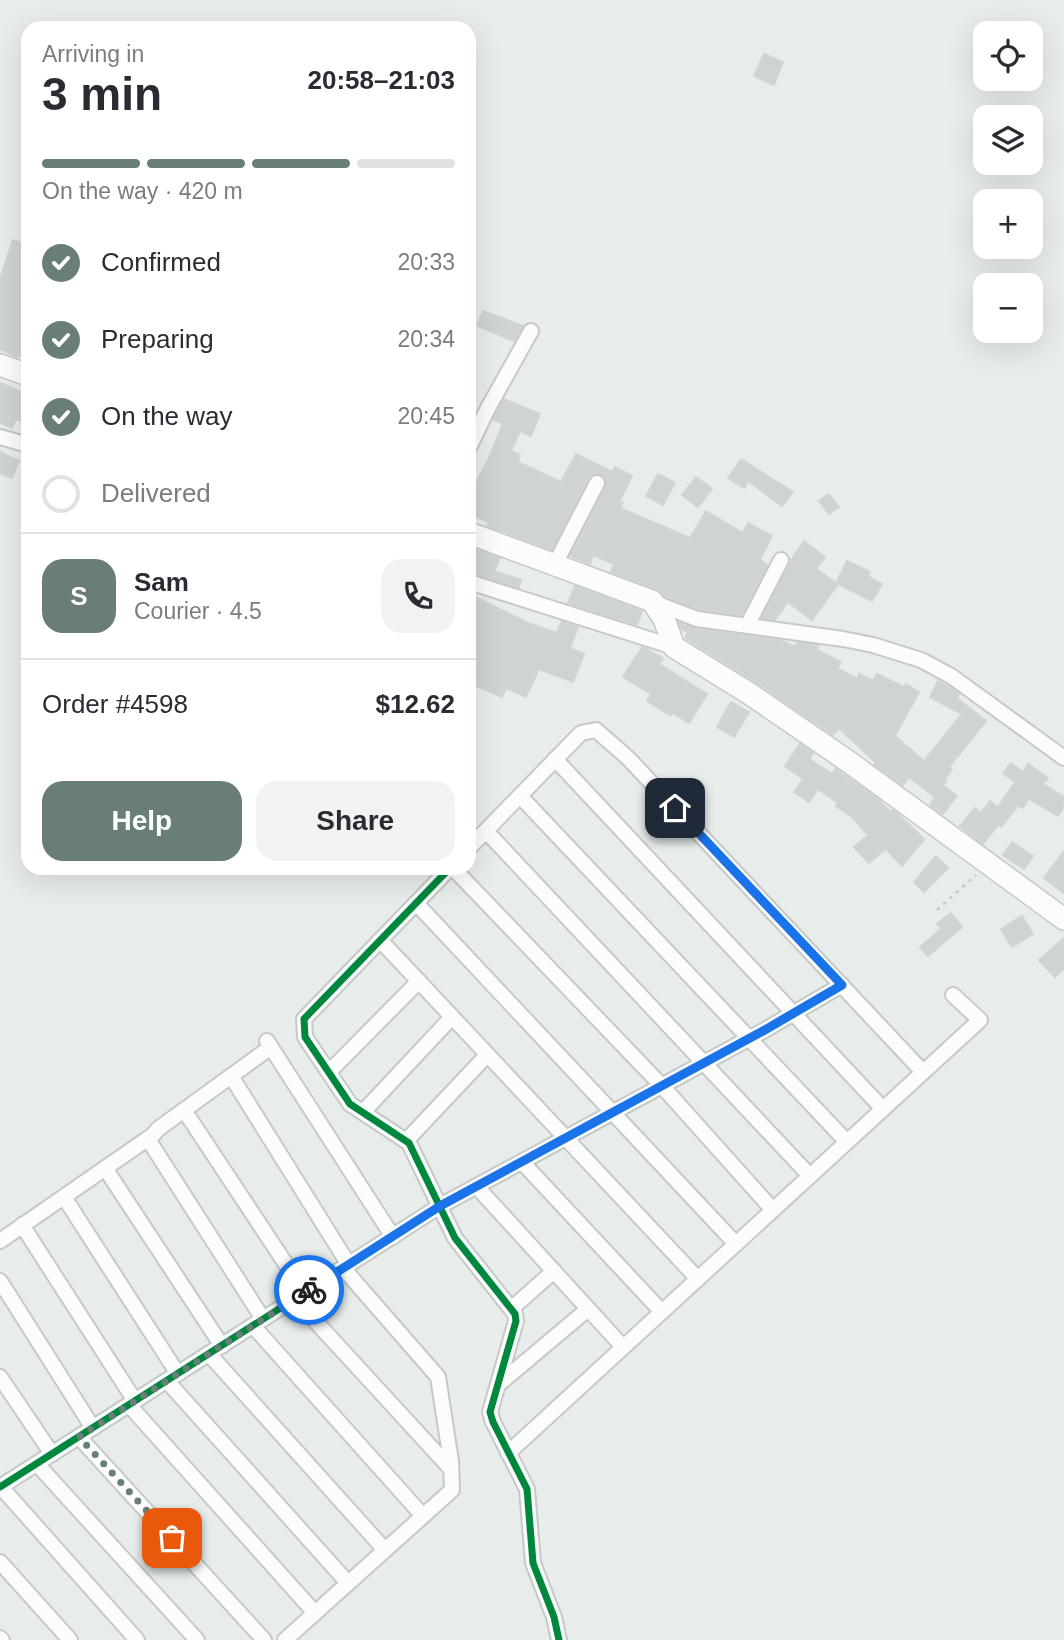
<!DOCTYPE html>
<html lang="en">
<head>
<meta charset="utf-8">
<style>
	body { margin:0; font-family:Helvetica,sans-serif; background:#f2f2f3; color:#2b2b33; height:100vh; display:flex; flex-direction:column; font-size:26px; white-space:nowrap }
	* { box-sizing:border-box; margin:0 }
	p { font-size:23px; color:#7c7c81 }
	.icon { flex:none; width:38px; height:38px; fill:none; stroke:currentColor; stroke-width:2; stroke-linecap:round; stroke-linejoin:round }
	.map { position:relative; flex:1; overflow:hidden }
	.details { position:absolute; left:21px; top:21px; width:455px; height:854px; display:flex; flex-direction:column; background:#fff; border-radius:21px; box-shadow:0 7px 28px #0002 }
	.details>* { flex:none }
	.fabs { position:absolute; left:973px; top:21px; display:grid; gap:14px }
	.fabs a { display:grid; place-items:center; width:70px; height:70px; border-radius:14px; background:#fff; box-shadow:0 7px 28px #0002; font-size:35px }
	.pin { position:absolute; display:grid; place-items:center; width:60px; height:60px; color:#fff; margin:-30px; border-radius:14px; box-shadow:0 4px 10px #0006 }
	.courier { position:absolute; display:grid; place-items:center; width:70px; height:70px; margin:-35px; border:5px solid #1a73e8; border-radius:50%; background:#fff; color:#222; box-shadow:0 2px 9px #0007 }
	.head em { font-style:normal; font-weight:700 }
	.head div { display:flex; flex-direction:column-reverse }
	.head { display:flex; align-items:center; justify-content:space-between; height:119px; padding:0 21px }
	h1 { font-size:46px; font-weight:700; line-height:52px }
	.bar { display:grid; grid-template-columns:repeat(4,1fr); gap:10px 7px; align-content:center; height:84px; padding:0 21px }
	.bar i { height:9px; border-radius:5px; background:#e1e1e2 }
	.bar .on { background:#697e78 }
	.bar p { grid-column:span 4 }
	.line { display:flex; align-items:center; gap:18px; padding:0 21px; border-top:2px solid #e1e1e2 }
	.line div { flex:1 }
	.round { display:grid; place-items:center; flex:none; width:74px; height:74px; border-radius:21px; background:#f2f2f3 }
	ol { padding:0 21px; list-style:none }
	li { display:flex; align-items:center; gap:21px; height:77px }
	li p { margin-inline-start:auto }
	li .icon { padding:7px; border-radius:50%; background:#697e78; color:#fff; stroke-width:4 }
	li:last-child { color:#7c7c81 }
	li i { width:38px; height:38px; border:4px solid #e1e1e2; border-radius:50% }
	.action { display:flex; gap:14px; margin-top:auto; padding:14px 21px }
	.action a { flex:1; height:80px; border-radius:21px; background:#697e78; color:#fff; font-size:28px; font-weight:700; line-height:80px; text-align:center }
	.action a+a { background:#f2f2f3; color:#2b2b33 }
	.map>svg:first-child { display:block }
</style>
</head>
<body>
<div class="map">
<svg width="1064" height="1640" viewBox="0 0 1064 1640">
	<rect width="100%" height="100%" fill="#e8edeb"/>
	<g fill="#cfd4d2" stroke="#d1d6d4" stroke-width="2">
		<path d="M764,54L783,62L774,85L754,76Z"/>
		<path d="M13,240L28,245V359L18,355L17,357L0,349V279Z"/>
		<path d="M483,311L523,326L514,341L477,326Z"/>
		<path d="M0,383L28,395V423L16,419L12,428L0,423Z"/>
		<path d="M504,399L540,414L531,436L520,431L511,451L520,455L518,462L561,482L576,454L612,472L615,467L632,476L619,502L623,503L620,508L690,538L706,511L743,533L748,523L772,536L760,560L768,565L742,615L699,610L665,596L657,589L611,572L614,564L593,555L590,564L570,556L606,487L605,478L601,474L592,475L588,479L552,550L487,526L489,522L469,514V495L487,462L503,424L493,419Z"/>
		<path d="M0,452L19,461L12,478L0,473Z"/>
		<path d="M741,459L793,492L782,506L748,481L744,488L728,478Z"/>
		<path d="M658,474L675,483L663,505L646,496Z"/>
		<path d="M696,477L712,489L698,507L682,495Z"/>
		<path d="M829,494L839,507L829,514L819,501Z"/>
		<path d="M804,541L825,557L816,569L838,584L812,620L788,602L775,620L762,618L791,560Z"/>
		<path d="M475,549L500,558L494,571L521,580L519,588L469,573V564Z"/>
		<path d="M847,561L870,572L868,576L882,584L872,601L836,583Z"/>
		<path d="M575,586L642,611L637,625L568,603Z"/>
		<path d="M469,594L528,623L557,633L562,621L578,627L570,648L584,654L573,682L539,669L526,697L506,688L502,697L469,683Z"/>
		<path d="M679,623L696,629L780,640L795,647L797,642L819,645L817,650L841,662L837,668L857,679L859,674L873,681L877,674L904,687L906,684L919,692L895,736L924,761L962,714L930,697L938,681L951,688L959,694L957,698L986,721L949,767L952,769L945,779L947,780L943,785L957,796L943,814L930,805L935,797L909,777L903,785L875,765V762L839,728L833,735L757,683L685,638L688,632L681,629Z"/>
		<path d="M642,647L663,658L659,664L707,694L689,723L673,713L671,716L647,701L651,694L623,677Z"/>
		<path d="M731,702L749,712L734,737L717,727Z"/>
		<path d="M800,744L813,753L809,759L832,774L836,769L841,773L879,800L890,812L892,810L897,813L924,839L902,866L886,849L869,863L854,847L868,835L852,817L836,806L838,803L818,789L809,802L794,792L803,779L785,766Z"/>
		<path d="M1011,763L1023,772L1028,764L1048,778L1043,784L1064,797V806L1058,816L1029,799L1023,808L1018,805L1001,827L998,825L983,844L960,826L975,808L981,813L990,801L998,807L1015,782L1003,773Z"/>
		<path d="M1012,842L1033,856L1024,869L1003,855Z"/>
		<path d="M1064,851V893L1044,878Z"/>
		<path d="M936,856L948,868L924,892L914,882Z"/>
		<path d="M951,913L962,927L928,956L920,947L941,929L937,924Z"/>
		<path d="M1022,916L1033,934L1012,947L1001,929Z"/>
		<path d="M1064,938V969L1055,977L1039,960Z"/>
	</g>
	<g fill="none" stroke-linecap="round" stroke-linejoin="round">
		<g stroke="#c5cac8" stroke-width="18">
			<g id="street">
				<path d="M0,437L28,445"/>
				<path d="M469,448L487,410L531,331"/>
				<path d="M555,564L597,483"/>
				<path d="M469,582L674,647"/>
				<path d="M653,602L697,619L843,639L873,645L921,660L951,676L1064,758"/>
				<path d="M748,624L781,560"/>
				<path d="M555,759L883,1109"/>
				<path d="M520,796L847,1142"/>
				<path d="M486,831L810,1176"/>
				<path d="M469,848L581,733L596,730L628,758L923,1072"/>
				<path d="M450,868L304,1019L305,1037L350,1104L409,1143L455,1238L515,1314L516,1321L490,1412L493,1422L527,1489L533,1563L554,1617L559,1640"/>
				<path d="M453,868L662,1086L773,1210"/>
				<path d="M416,903L736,1244"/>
				<path d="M380,940L698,1279"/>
				<path d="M267,1041L393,1237"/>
				<path d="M329,1072L419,981"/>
				<path d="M231,1076L349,1265"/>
				<path d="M184,1110L305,1293"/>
				<path d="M363,1112L452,1017"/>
				<path d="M148,1139L263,1319"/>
				<path d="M406,1141L487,1055"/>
				<path d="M522,1162L662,1312"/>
				<path d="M105,1168L222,1346"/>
				<path d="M477,1187L623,1347"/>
				<path d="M64,1197L178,1374"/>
				<path d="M22,1225L135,1401"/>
				<path d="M0,1241L153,1135L158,1129L271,1047"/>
				<path d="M0,1281L93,1428"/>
				<path d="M295,1299L451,1469"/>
				<path d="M511,1309L554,1271"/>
				<path d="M253,1326L423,1516"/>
				<path d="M209,1354L385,1550"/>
				<path d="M0,1377L52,1454"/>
				<path d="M167,1381L348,1583"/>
				<path d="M499,1384L588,1309"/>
				<path d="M129,1405L315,1613L285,1640"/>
				<path d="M79,1437L264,1640"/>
				<path d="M508,1453L980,1020L953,995"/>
				<path d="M37,1464L197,1640"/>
				<path d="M0,1487L440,1206L763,1031L842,985"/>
				<path d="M1,1487L137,1640"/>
				<path d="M0,1562L70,1640"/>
				<path d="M315,1613L452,1490L451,1461L438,1377L343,1268"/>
				<path d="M0,1638L2,1640"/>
			</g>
		</g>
		<g stroke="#c3cbc8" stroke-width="24">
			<g id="secondary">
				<path d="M0,365L28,375"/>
				<path d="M469,533L652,601L664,619L674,647L750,694L849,762L1064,919"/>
			</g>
		</g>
		<path stroke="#c3ccca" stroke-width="2.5" stroke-dasharray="3.5 5" stroke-linecap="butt" d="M937,910L976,875"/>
		<use href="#street" stroke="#fcfcfc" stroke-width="14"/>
		<use href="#secondary" stroke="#fcfcfc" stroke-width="21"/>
		<g stroke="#f7fbf9" stroke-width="11">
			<g id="cycleway">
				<path d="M450,868L304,1019L305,1037L350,1104L409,1143L455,1238L515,1314L516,1321L490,1412L493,1422L527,1489L533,1563L554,1617L559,1640"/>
				<path d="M0,1487L440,1206L763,1031L842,985"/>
			</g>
		</g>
		<use href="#cycleway" stroke="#00873e" stroke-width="7"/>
	</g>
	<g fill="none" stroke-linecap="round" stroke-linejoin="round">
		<path stroke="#697e78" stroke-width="7" stroke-dasharray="0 12.6" d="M172,1538L79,1437L309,1290"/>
		<path stroke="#1a73e8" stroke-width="9" d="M309,1290L440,1206L763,1031L842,985L675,808"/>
	</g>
</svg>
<div class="fabs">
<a><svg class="icon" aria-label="locate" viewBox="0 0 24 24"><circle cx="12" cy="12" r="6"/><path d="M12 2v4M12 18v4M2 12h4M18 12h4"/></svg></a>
<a><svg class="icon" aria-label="layers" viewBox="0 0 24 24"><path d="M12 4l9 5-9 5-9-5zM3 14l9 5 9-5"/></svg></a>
<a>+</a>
<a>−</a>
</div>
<div class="pin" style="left:172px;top:1538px;background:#ea580c"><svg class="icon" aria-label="bag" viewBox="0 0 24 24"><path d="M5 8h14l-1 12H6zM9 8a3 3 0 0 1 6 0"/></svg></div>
<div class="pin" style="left:675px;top:808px;background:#1f2937"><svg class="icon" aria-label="home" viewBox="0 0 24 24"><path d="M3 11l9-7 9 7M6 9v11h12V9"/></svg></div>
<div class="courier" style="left:309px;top:1290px"><svg class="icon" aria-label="bike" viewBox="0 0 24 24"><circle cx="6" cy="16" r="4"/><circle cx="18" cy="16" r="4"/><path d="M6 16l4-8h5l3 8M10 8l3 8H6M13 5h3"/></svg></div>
<section class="details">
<div class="head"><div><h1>3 min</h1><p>Arriving in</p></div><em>20:58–21:03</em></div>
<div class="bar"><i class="on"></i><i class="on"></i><i class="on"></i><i></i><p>On the way · 420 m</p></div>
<ol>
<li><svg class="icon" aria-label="check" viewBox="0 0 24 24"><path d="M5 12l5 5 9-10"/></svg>Confirmed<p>20:33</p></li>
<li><svg class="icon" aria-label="check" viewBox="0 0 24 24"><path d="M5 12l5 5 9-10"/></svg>Preparing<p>20:34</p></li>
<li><svg class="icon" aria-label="check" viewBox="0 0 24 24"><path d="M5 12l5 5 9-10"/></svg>On the way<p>20:45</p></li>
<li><i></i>Delivered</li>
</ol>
<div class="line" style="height:126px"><b class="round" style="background:#697e78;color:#fff">S</b><div><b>Sam</b><p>Courier · 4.5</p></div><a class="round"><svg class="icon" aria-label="phone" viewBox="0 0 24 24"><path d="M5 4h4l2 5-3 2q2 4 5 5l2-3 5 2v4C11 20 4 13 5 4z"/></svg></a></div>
<div class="line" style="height:91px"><div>Order #4598</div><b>$12.62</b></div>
<div class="action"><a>Help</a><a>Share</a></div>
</section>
</div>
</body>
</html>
